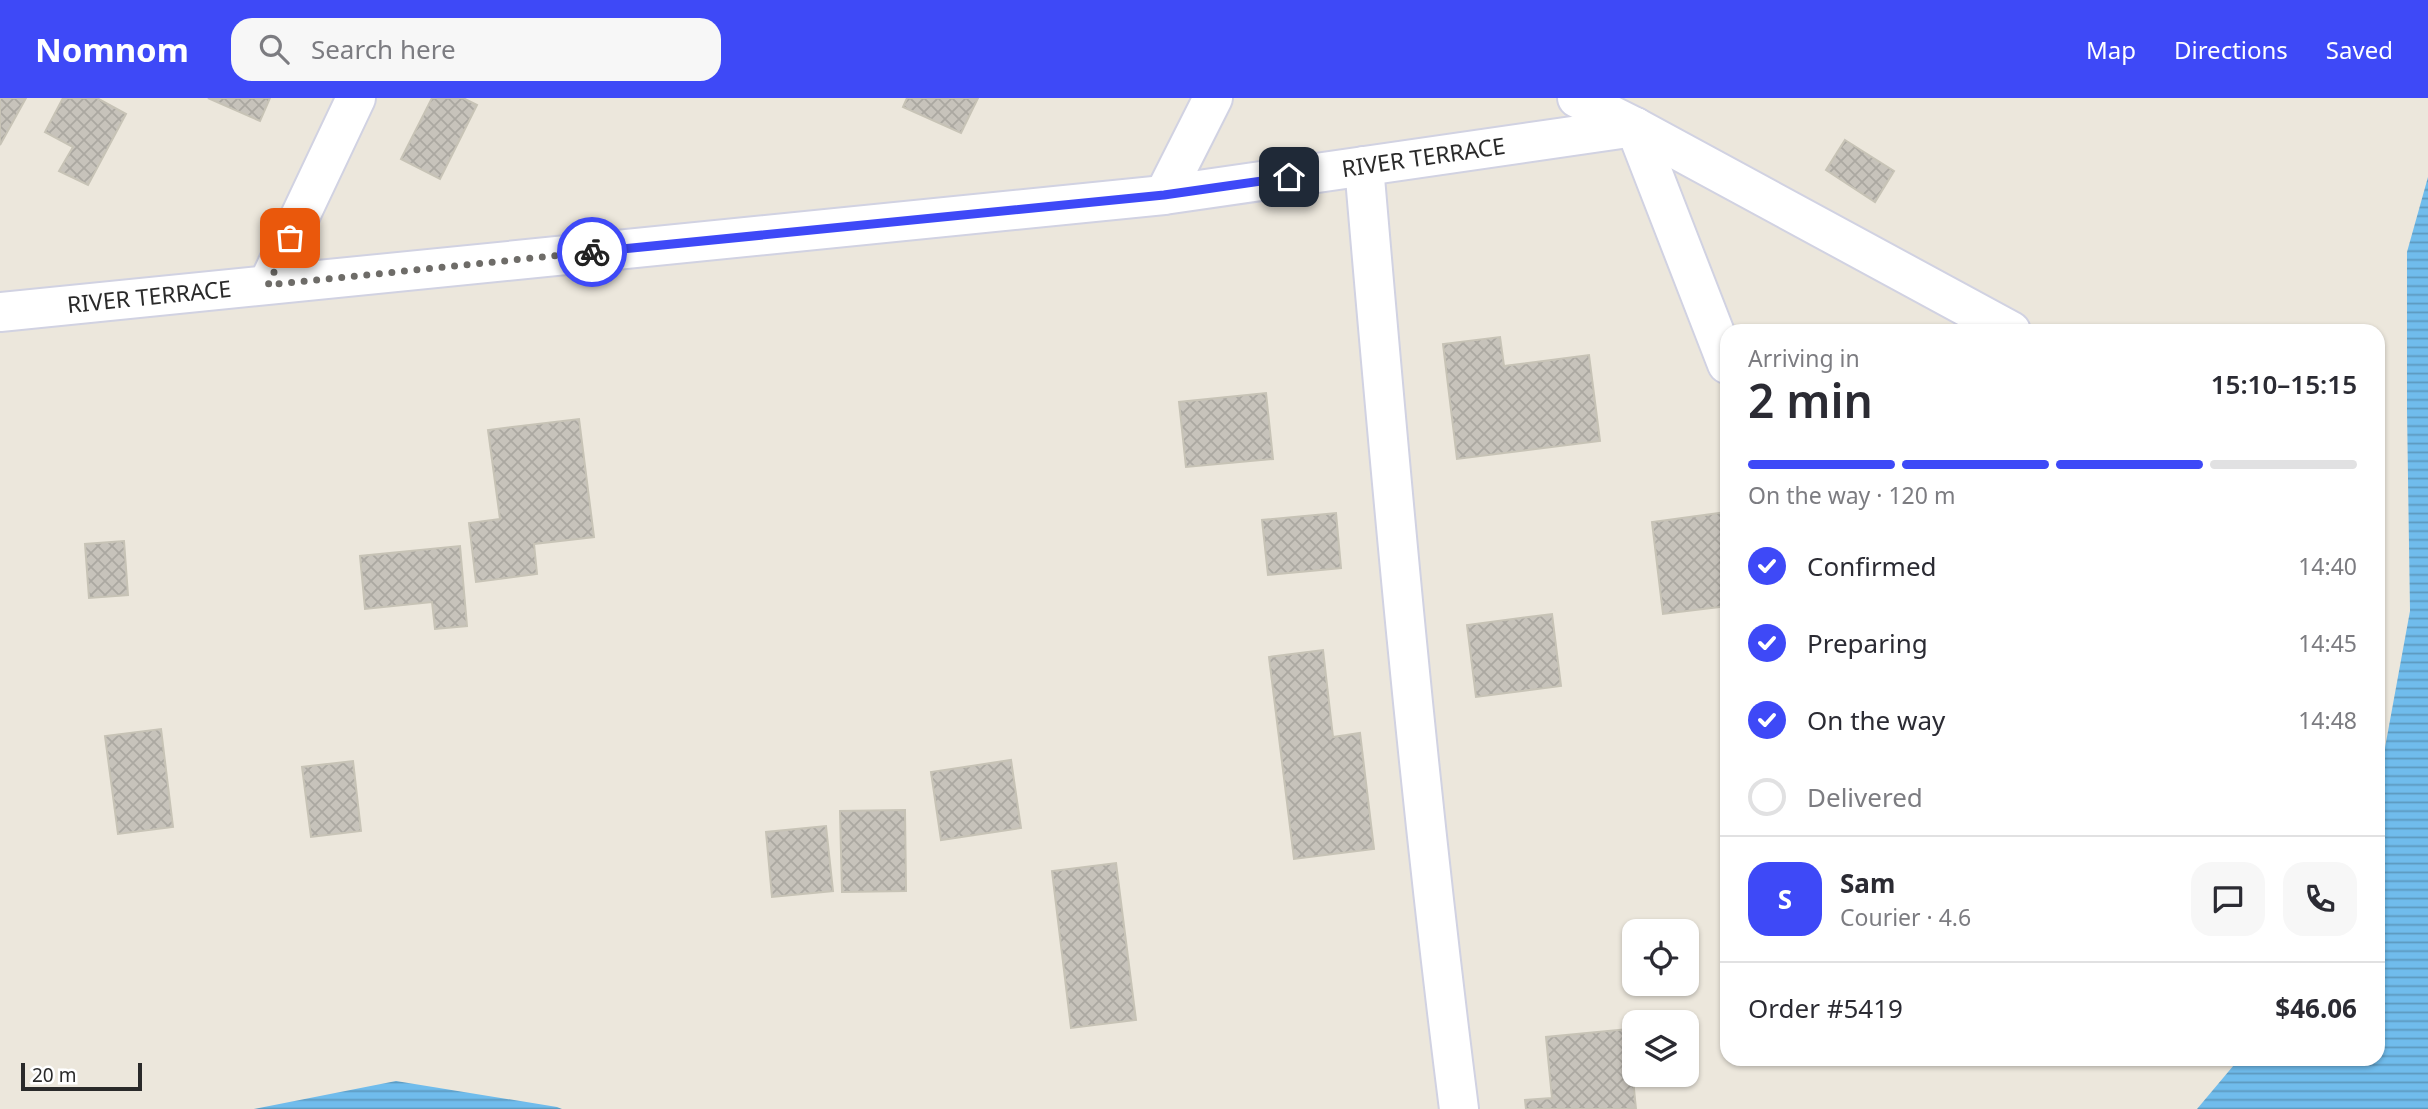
<!DOCTYPE html>
<html lang="en">
<head>
<meta charset="utf-8">
<style>
	body { margin:0; font-family:"Noto Sans",sans-serif; background:#f7f7f7; color:#2b2b33; height:100vh; display:flex; flex-direction:column; font-size:26px; white-space:nowrap }
	* { box-sizing:border-box; margin:0 }
	p { font-size:23px; color:#7c7c81 }
	.icon { flex:none; width:38px; height:38px; fill:none; stroke:currentColor; stroke-width:2; stroke-linecap:round; stroke-linejoin:round }
	.map { position:relative; flex:1; overflow:hidden }
	.details { position:absolute; left:1720px; top:226px; width:665px; height:742px; display:flex; flex-direction:column; background:#fff; border-radius:21px; box-shadow:0 2px 5px #0004 }
	.details>* { flex:none }
	.fabs { position:absolute; left:1622px; top:821px; display:grid; gap:14px }
	.fabs a { display:grid; place-items:center; width:77px; height:77px; border-radius:14px; background:#fff; box-shadow:0 2px 5px #0004; font-size:35px }
	.scale { position:absolute; left:21px; bottom:18px; width:121px; box-sizing:border-box; padding-left:7px; border:4px solid #2a2a2a; border-top:0; font-size:19px; line-height:24px; white-space:nowrap; color:#2a2a2a; -webkit-text-stroke:5px #fff; paint-order:stroke }
	.pin { position:absolute; display:grid; place-items:center; width:60px; height:60px; color:#fff; margin:-30px; border-radius:14px; box-shadow:0 4px 10px #0006 }
	.courier { position:absolute; display:grid; place-items:center; width:70px; height:70px; margin:-35px; border:5px solid #3e49f7; border-radius:50%; background:#fff; color:#222; box-shadow:0 2px 9px #0007 }
	.head em { font-style:normal; font-weight:600 }
	.head div { display:flex; flex-direction:column-reverse }
	.head { display:flex; align-items:center; justify-content:space-between; height:119px; padding:0 28px }
	h1 { font-size:46px; font-weight:600; line-height:52px }
	.bar { display:grid; grid-template-columns:repeat(4,1fr); gap:10px 7px; align-content:center; height:84px; padding:0 28px }
	.bar i { height:9px; border-radius:5px; background:#e1e1e2 }
	.bar .selected { background:#3e49f7 }
	.bar p { grid-column:span 4 }
	.line { display:flex; align-items:center; gap:18px; padding:0 28px; border-top:2px solid #e1e1e2 }
	.line div { flex:1 }
	.round { display:grid; place-items:center; flex:none; width:74px; height:74px; border-radius:21px; background:#f7f7f7 }
	ol { padding:0 28px; list-style:none }
	li { display:flex; align-items:center; gap:21px; height:77px }
	li p { margin-inline-start:auto }
	li .icon { padding:7px; border-radius:50%; background:#3e49f7; color:#fff; stroke-width:4 }
	li:last-child { color:#7c7c81 }
	li i { width:38px; height:38px; border:4px solid #e1e1e2; border-radius:50% }
	header { display:flex; align-items:center; gap:42px; box-sizing:border-box; height:98px; padding:0 35px; background:#3e49f7; color:#fff }
	header strong { font-size:33px }
	nav { display:flex; gap:38px; margin-inline-start:auto; font-size:24px }
	.search { width:490px; height:63px; background:#f7f7f7; display:flex; align-items:center; gap:18px; box-sizing:border-box; padding:0 24px; border-radius:21px; color:#7c7c81; font-size:26px }
	.map>svg:first-child { display:block }
</style>
</head>
<body>
<header>
<strong>Nomnom</strong>
<div class="search"><svg class="icon" aria-label="search" viewBox="0 0 24 24"><circle cx="10" cy="10" r="6"/><path d="M15 15l6 6"/></svg>Search here</div>
<nav><a>Map</a><a>Directions</a><a>Saved</a></nav>
</header>
<div class="map">
<svg width="2428" height="1011" viewBox="0 0 2428 1011">
	<defs>
		<pattern id="water-rules" width="6" height="5" patternUnits="userSpaceOnUse" patternTransform="scale(1.75)"><rect width="6" height="5" fill="#70bcec"/><path d="M0 2.5h6" fill="none" stroke="#5c99bf"/></pattern>
		<pattern id="building-cross-hatch" width="8" height="8" patternUnits="userSpaceOnUse" patternTransform="scale(1.75)"><rect width="8" height="8" fill="#c7c3bb"/><path d="M0 0l8 8M0 8l8-8" fill="none" stroke="#aba8a1"/></pattern>
	</defs>
	<rect width="100%" height="100%" fill="#ece7dc"/>
	<g fill="url(#water-rules)">
		<path d="M2428,79V1011H2197L2239,961H2378V688L2410,513L2407,313V154Z"/>
		<path d="M396,983L557,1009L562,1011H254Z"/>
	</g>
	<g fill="url(#building-cross-hatch)" stroke="#c7c3b6" stroke-width="2">
		<path d="M0,0H26L0,47Z"/>
		<path d="M63,0H97L126,16L88,87L59,73L73,49L45,34Z"/>
		<path d="M208,0H270L260,23Z"/>
		<path d="M432,0H463L477,7L440,81L401,61Z"/>
		<path d="M907,0H978L961,35L903,9Z"/>
		<path d="M1845,42L1894,73L1875,104L1826,72Z"/>
		<path d="M1500,239L1504,268L1589,257L1600,343L1457,361L1443,246Z"/>
		<path d="M1266,295L1273,361L1186,369L1179,304Z"/>
		<path d="M579,321L594,439L534,446L537,476L476,484L469,425L500,421L488,332Z"/>
		<path d="M1727,414V508L1663,516L1652,424Z"/>
		<path d="M1336,415L1341,470L1268,477L1262,422Z"/>
		<path d="M124,443L128,497L89,500L85,446Z"/>
		<path d="M460,448L467,528L435,531L432,504L365,511L360,458Z"/>
		<path d="M1552,516L1561,588L1476,599L1467,527Z"/>
		<path d="M1323,552L1333,639L1360,635L1374,751L1294,761L1269,559Z"/>
		<path d="M161,631L173,729L118,736L105,638Z"/>
		<path d="M1011,662L1021,730L941,742L931,674Z"/>
		<path d="M353,663L361,733L311,739L302,669Z"/>
		<path d="M905,712L906,793L842,794L840,713Z"/>
		<path d="M826,728L833,793L772,799L766,734Z"/>
		<path d="M1116,765L1136,922L1071,930L1052,773Z"/>
		<path d="M1628,931L1636,1011H1526L1525,1002L1552,1000L1546,939Z"/>
	</g>
	<g fill="none" stroke-linecap="round" stroke-linejoin="round">
		<g stroke="#d1d2e2" stroke-width="42">
			<g id="minor">
				<path d="M1577,0L1635,29L2011,233"/>
				<path d="M1635,29L1727,266"/>
				<path d="M1364,68C1391,383 1419,698 1459,1011"/>
				<path d="M1164,97L1213,0"/>
				<path d="M268,186L356,0"/>
				<path id="s1" d="M0,214L1164,97L1635,29"/>
			</g>
		</g>
		<use href="#minor" stroke="#fff" stroke-width="38"/>
	</g>
	<g fill="none" stroke-linecap="round" stroke-linejoin="round">
		<path stroke="#6e6c68" stroke-width="7" stroke-dasharray="0 12.6" d="M290,140L268,187L592,154"/>
		<path stroke="#3e49f7" stroke-width="9" d="M592,154L1164,97L1289,79"/>
	</g>
	<g text-anchor="middle" stroke-width="7" stroke-linejoin="round" paint-order="stroke">
		<g font-size="23" fill="#2a2a2a" stroke="#fff">
			<text dy="8" stroke="none"><textPath href="#s1" startOffset="1432">RIVER TERRACE</textPath></text>
			<text dy="8" stroke="none"><textPath href="#s1" startOffset="150">RIVER TERRACE</textPath></text>
		</g>
	</g>
</svg>
<div class="fabs">
<a><svg class="icon" aria-label="locate" viewBox="0 0 24 24"><circle cx="12" cy="12" r="6"/><path d="M12 2v4M12 18v4M2 12h4M18 12h4"/></svg></a>
<a><svg class="icon" aria-label="layers" viewBox="0 0 24 24"><path d="M12 4l9 5-9 5-9-5zM3 14l9 5 9-5"/></svg></a>
</div>
<div class="scale">20 m</div>
<div class="pin" style="left:290px;top:140px;background:#ea580c"><svg class="icon" aria-label="bag" viewBox="0 0 24 24"><path d="M5 8h14l-1 12H6zM9 8a3 3 0 0 1 6 0"/></svg></div>
<div class="pin" style="left:1289px;top:79px;background:#1f2937"><svg class="icon" aria-label="home" viewBox="0 0 24 24"><path d="M3 11l9-7 9 7M6 9v11h12V9"/></svg></div>
<div class="courier" style="left:592px;top:154px"><svg class="icon" aria-label="bike" viewBox="0 0 24 24"><circle cx="6" cy="16" r="4"/><circle cx="18" cy="16" r="4"/><path d="M6 16l4-8h5l3 8M10 8l3 8H6M13 5h3"/></svg></div>
<section class="details">
<div class="head"><div><h1>2 min</h1><p>Arriving in</p></div><em>15:10–15:15</em></div>
<div class="bar"><i class="selected"></i><i class="selected"></i><i class="selected"></i><i></i><p>On the way · 120 m</p></div>
<ol>
<li><svg class="icon" aria-label="check" viewBox="0 0 24 24"><path d="M5 12l5 5 9-10"/></svg>Confirmed<p>14:40</p></li>
<li><svg class="icon" aria-label="check" viewBox="0 0 24 24"><path d="M5 12l5 5 9-10"/></svg>Preparing<p>14:45</p></li>
<li><svg class="icon" aria-label="check" viewBox="0 0 24 24"><path d="M5 12l5 5 9-10"/></svg>On the way<p>14:48</p></li>
<li><i></i>Delivered</li>
</ol>
<div class="line" style="height:126px"><b class="round" style="background:#3e49f7;color:#fff">S</b><div><b>Sam</b><p>Courier · 4.6</p></div><a class="round"><svg class="icon" aria-label="chat" viewBox="0 0 24 24"><path d="M4 5h16v11H9l-5 4z"/></svg></a><a class="round"><svg class="icon" aria-label="phone" viewBox="0 0 24 24"><path d="M5 4h4l2 5-3 2q2 4 5 5l2-3 5 2v4C11 20 4 13 5 4z"/></svg></a></div>
<div class="line" style="height:91px"><div>Order #5419</div><b>$46.06</b></div>
</section>
</div>
</body>
</html>
